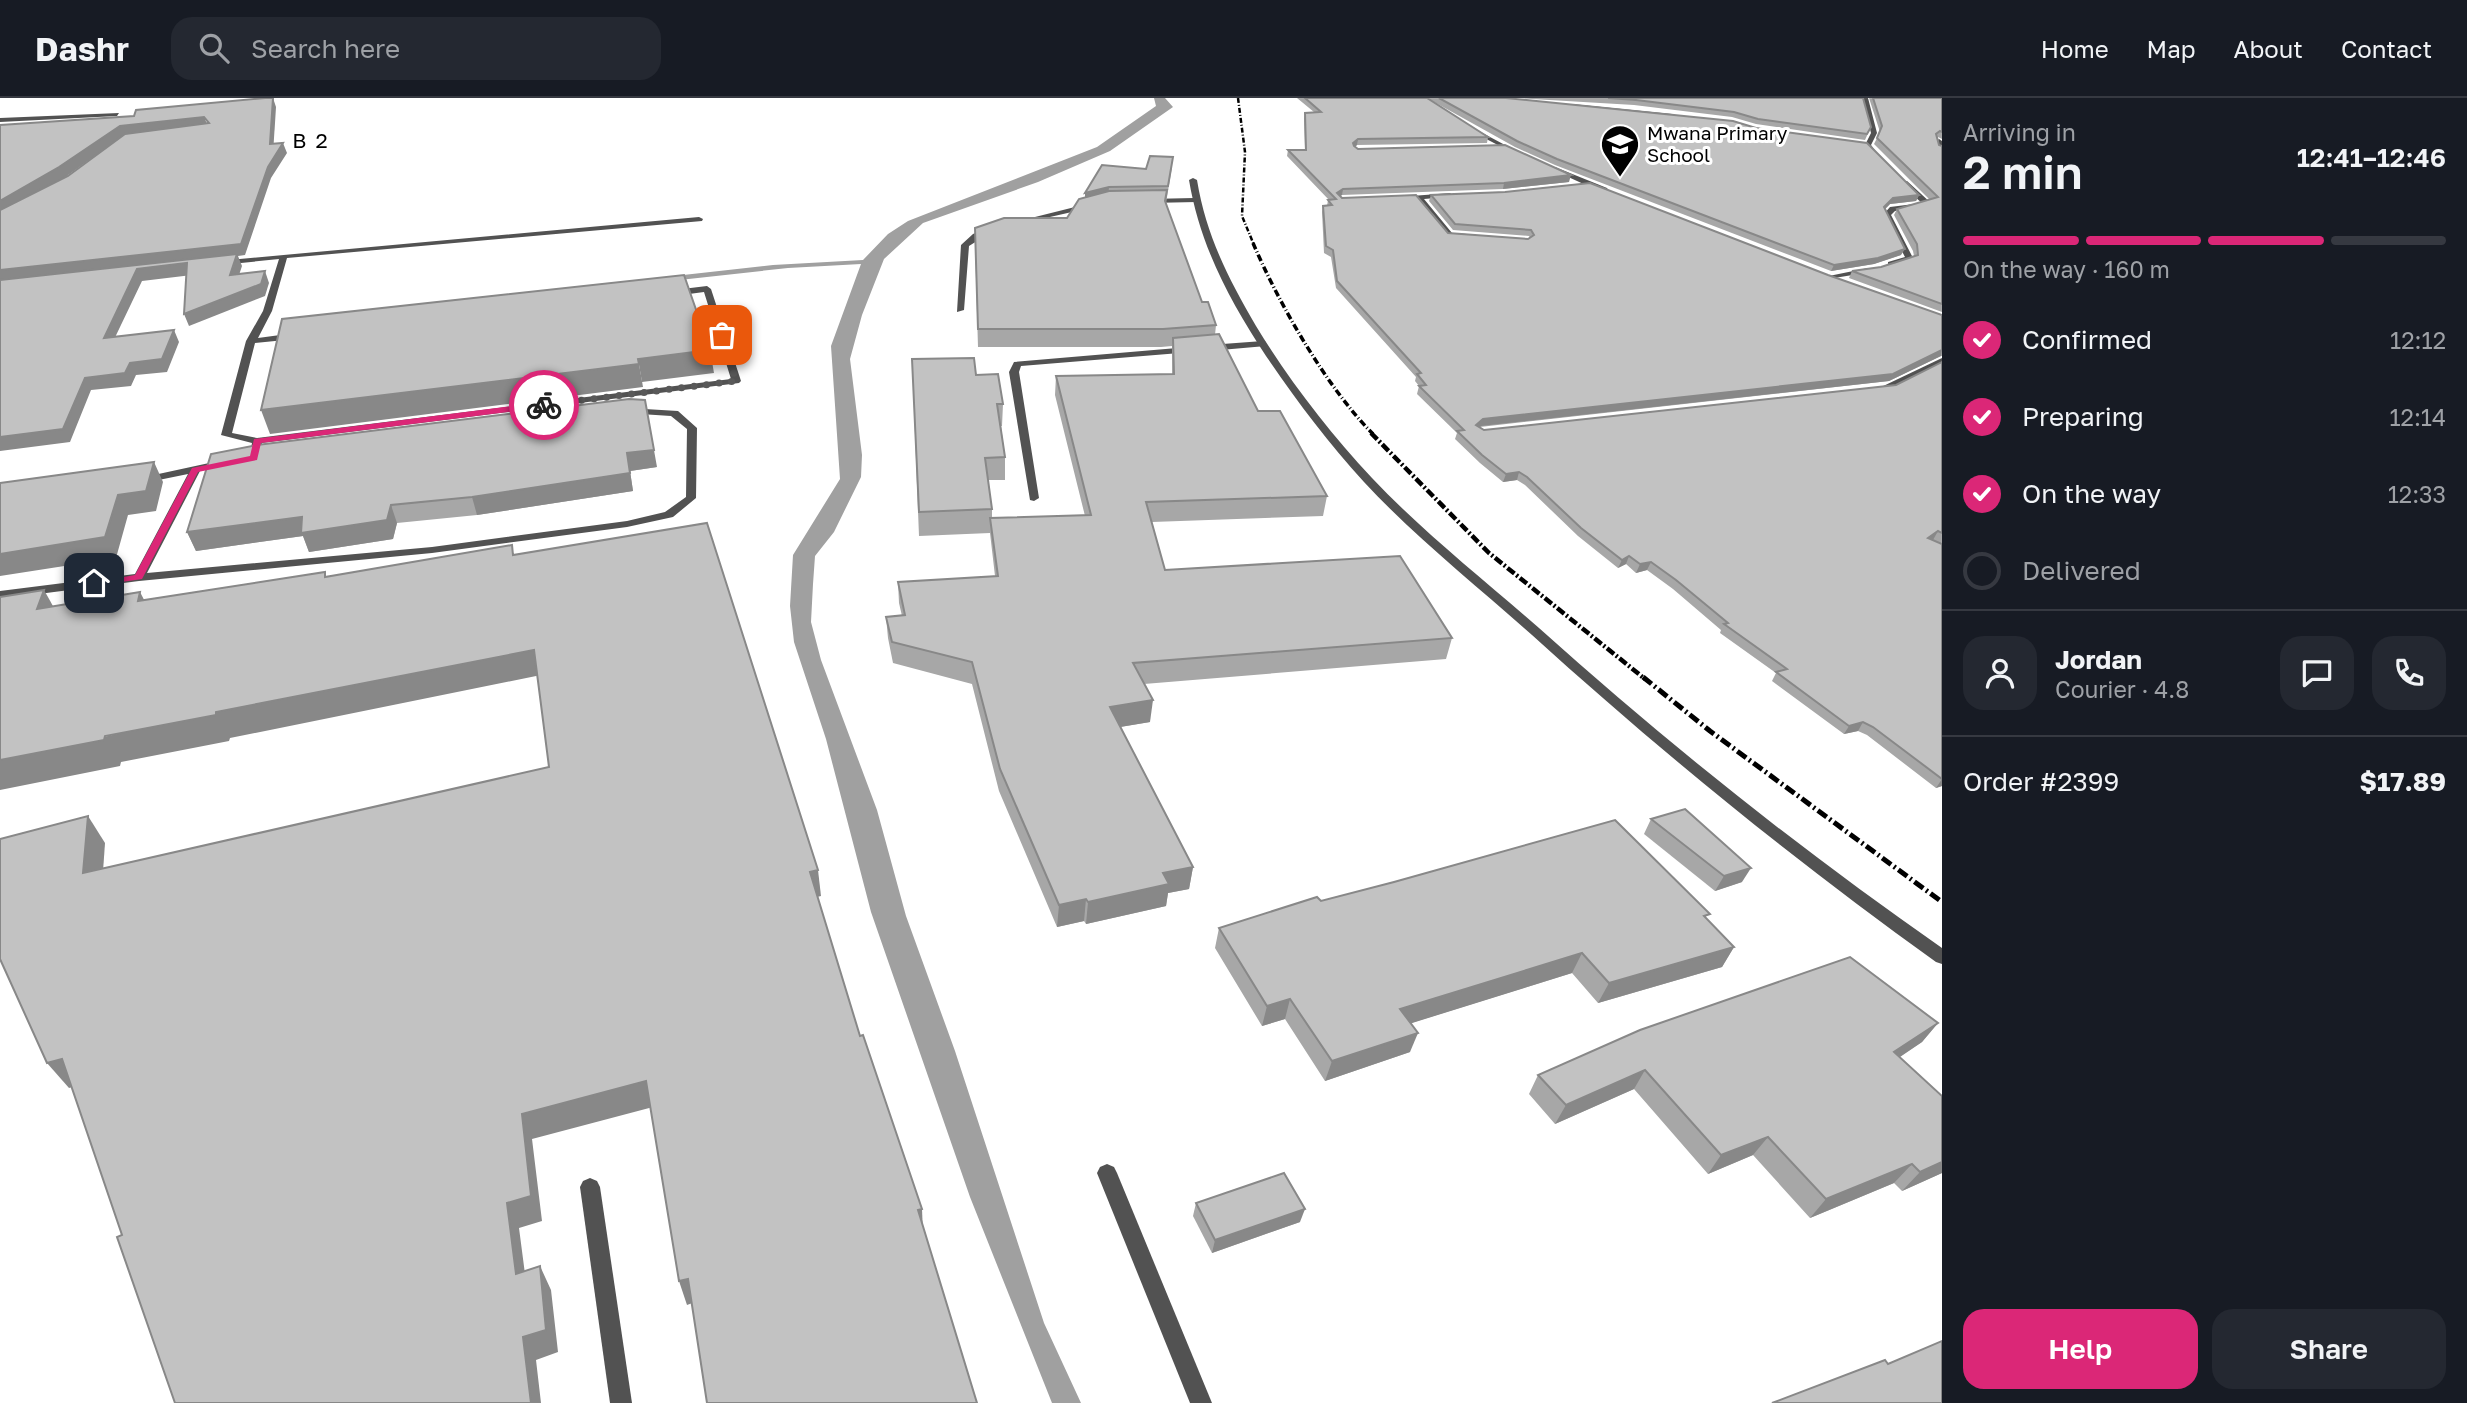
<!DOCTYPE html>
<html lang="en">
<head>
<meta charset="utf-8">
<style>
	body { margin:0; font-family:"Golos Text",sans-serif; background:#242831; color:#f1f3f6; height:100vh; display:flex; flex-direction:column; font-size:26px; white-space:nowrap }
	* { box-sizing:border-box; margin:0 }
	p { font-size:23px; color:#9ea1a6 }
	.icon { flex:none; width:38px; height:38px; fill:none; stroke:currentColor; stroke-width:2; stroke-linecap:round; stroke-linejoin:round }
	.map { position:relative; flex:1; overflow:hidden }
	.panel { display:flex; flex-direction:column; background:#171b24; width:525px }
	.panel>* { flex:none }
	.pin { position:absolute; display:grid; place-items:center; width:60px; height:60px; color:#fff; margin:-30px; border-radius:14px; box-shadow:0 4px 10px #0006 }
	.courier { position:absolute; display:grid; place-items:center; width:70px; height:70px; margin:-35px; border:5px solid #db2777; border-radius:50%; background:#fff; color:#222; box-shadow:0 2px 9px #0007 }
	.summary em { font-style:normal; font-weight:600 }
	.summary div { display:flex; flex-direction:column-reverse }
	.summary { display:flex; align-items:center; justify-content:space-between; height:119px; padding:0 21px }
	h1 { font-size:46px; font-weight:600; line-height:52px }
	.bar { display:grid; grid-template-columns:repeat(4,1fr); gap:10px 7px; align-content:center; height:84px; padding:0 21px }
	.bar i { height:9px; border-radius:5px; background:#363941 }
	.bar .active { background:#db2777 }
	.bar p { grid-column:span 4 }
	.line { display:flex; align-items:center; gap:18px; padding:0 21px; border-top:2px solid #363941 }
	.line div { flex:1 }
	.round { display:grid; place-items:center; flex:none; width:74px; height:74px; border-radius:21px; background:#242831 }
	ol { padding:0 21px; list-style:none }
	li { display:flex; align-items:center; gap:21px; height:77px }
	li p { margin-inline-start:auto }
	li .icon { padding:7px; border-radius:50%; background:#db2777; color:#fff; stroke-width:4 }
	li:last-child { color:#9ea1a6 }
	li i { width:38px; height:38px; border:4px solid #363941; border-radius:50% }
	.primary-button { display:flex; gap:14px; margin-top:auto; padding:14px 21px }
	.primary-button a { flex:1; height:80px; border-radius:21px; background:#db2777; color:#fff; font-size:28px; font-weight:600; line-height:80px; text-align:center }
	.primary-button a+a { background:#242831; color:#f1f3f6 }
	header { display:flex; align-items:center; gap:42px; box-sizing:border-box; height:98px; padding:0 35px; background:#171b24; border-bottom:2px solid #363941 }
	header strong { font-size:33px }
	nav { display:flex; gap:38px; margin-inline-start:auto; font-size:24px }
	.search { width:490px; height:63px; background:#242831; display:flex; align-items:center; gap:18px; box-sizing:border-box; padding:0 24px; border-radius:21px; color:#9ea1a6; font-size:26px }
	main { display:flex; flex:1; min-height:0 }
	.map>svg:first-child { display:block }
</style>
</head>
<body>
<header>
<strong>Dashr</strong>
<div class="search"><svg class="icon" aria-label="search" viewBox="0 0 24 24"><circle cx="10" cy="10" r="6"/><path d="M15 15l6 6"/></svg>Search here</div>
<nav><a>Home</a><a>Map</a><a>About</a><a>Contact</a></nav>
</header>
<main>
<div class="map">
<svg width="1942" height="1305" viewBox="0 0 1942 1305">
	<rect width="100%" height="100%" fill="#fff"/>
	<path fill="#a0a0a0" d="M1154,0H1165L1173,9L1110,53L1038,84L923,125L884,161L862,217L850,261L862,357L861,379L834,434L815,458L813,486L811,524L821,562L877,712L906,818L955,953L1044,1225L1081,1305H1052L970,1099L871,814L826,641L794,544L790,508L793,457L840,381L831,248L861,166L788,170L280,226L286,221L773,167L863,162L888,136L908,123L1097,49L1156,8Z"/>
	<g fill="none" stroke-linecap="round" stroke-linejoin="round">
		<g fill="#525252" fill-rule="evenodd">
			<path d="M119,15L117,18L0,24V20Z"/>
			<path d="M1194,100L1198,102L1197,104L1149,105L1145,103L1149,101Z"/>
			<path d="M1091,105L1095,107L1094,109L1019,126L1015,124Z"/>
			<path d="M699,119L703,121L702,123L287,160L272,213L258,240L295,235L299,238L295,241L255,245L232,335L257,340L731,281L704,194L674,198L670,195L674,192L707,188L711,191L741,283L739,285L262,345L259,360L254,363L249,360L252,345L221,337L246,243L263,213L279,161L221,167H218V163Z"/>
			<path d="M989,129L996,131L969,148L964,212L957,214L961,147L973,136Z"/>
			<path d="M1263,243L1266,244V248L1209,253L1204,250L1209,247Z"/>
			<path d="M1189,249L1194,252L1192,254L1021,268L1019,274L1039,400L1034,403L1030,402L1009,274L1014,264Z"/>
			<path d="M628,310L678,313L697,330L696,400L673,419L627,429L432,455L139,483L0,501V493L135,476L188,376L144,385L139,382L140,380L223,362L227,363V367L200,373L147,475L432,449L627,423L665,414L686,399L687,331L671,318L625,315L623,313Z"/>
			<path d="M590,1080L597,1083L600,1089L632,1305H610L580,1089L583,1083Z"/>
		</g>
		<g fill="#525252" fill-rule="evenodd">
			<path d="M1862,0H1868L1877,35L1871,47L1880,59H1876L1865,47L1871,35Z"/>
			<path d="M1572,6L1672,16L1675,18L1672,20L1574,9Z"/>
			<path d="M1939,41L1942,43V54L1939,52L1936,43Z"/>
			<path d="M1193,80L1197,82C1206,137 1228,180 1256,228C1289,282 1329,334 1372,380C1423,434 1483,481 1539,530C1667,645 1801,752 1942,850V866L1936,864C1795,763 1661,654 1532,537C1476,487 1416,440 1364,384C1328,345 1296,302 1266,258C1230,203 1200,148 1189,82Z"/>
			<path d="M1901,83H1907L1932,106L1895,113L1891,117L1913,160L1891,168H1888V164L1905,159L1883,117L1890,109L1922,105L1901,87Z"/>
			<path d="M1451,95L1448,99L1424,101L1452,135L1467,136V140L1447,139L1417,102L1398,103L1394,101L1398,99Z"/>
			<path d="M1868,170H1871V174L1828,181L1824,179Z"/>
			<path d="M1942,260V267L1895,291L1882,294L1877,291Z"/>
			<path d="M1107,1066L1114,1069L1117,1075L1212,1305H1190L1097,1075L1100,1069Z"/>
		</g>
		<g fill="#525252" fill-rule="evenodd">
			<path d="M1471,31H1475L1520,55L1515,56L1471,33Z"/>
			<path d="M1555,69L1607,90L1608,92L1601,94L1553,72Z"/>
		</g>
		<path stroke="#000" stroke-width="2.5" stroke-dasharray="5 2 1 2" stroke-linecap="butt" d="M1238,0L1245,54L1242,118L1254,147"/>
		<path stroke="#000" stroke-width="3.5" stroke-dasharray="7 2.5 1 2.5" stroke-linecap="butt" d="M1253,145C1279,206 1327,290 1373,336"/>
		<path stroke="#000" stroke-width="4.5" stroke-dasharray="9 2.5 2 2.5" stroke-linecap="butt" d="M1371,335L1489,455L1645,581"/>
		<path stroke="#000" stroke-width="5" stroke-dasharray="11 3.5 2 3.5" stroke-linecap="butt" d="M1643,579L1710,633L1942,804"/>
	</g>
	<g fill="#a7a7a7">
		<path d="M1297,0H1427L1488,39L1487,45L1357,47L1355,49L1358,51L1569,84L1503,91L1342,97L1340,98L1342,100L1448,135L1528,141L1530,140L1529,138L1453,132L1429,103L1431,97L1828,177L1942,217V258H1941L1889,283L1480,329L1484,332L1896,287L1942,264V688L1936,690L1867,637L1858,633L1844,636L1772,583L1776,575L1720,535L1721,532L1673,491L1647,472L1636,475L1626,466L1618,470L1578,438L1525,387L1517,382L1503,384L1480,365L1455,341L1457,335L1417,296L1419,288L1415,283L1416,279L1336,190L1331,159L1324,155L1322,114L1323,108H1327L1328,102H1329L1287,58L1288,52H1305L1304,20L1305,15L1314,14Z"/>
		<path d="M1427,0H1506L1919,97L1916,103L1890,106L1885,111L1901,157L1874,166L1831,173L1555,67L1515,49Z"/>
		<path d="M1517,0H1863L1871,29L1865,42L1756,26L1732,19L1634,7Z"/>
		<path d="M1869,0H1942V41L1938,39L1939,47L1942,48V214L1849,180L1852,173L1881,169L1914,158L1913,153L1894,117L1897,111L1930,102L1874,46L1880,34Z"/>
		<path d="M1172,69L1166,105L1202,204L1216,227L1215,237L1258,313L1327,398L1323,418L1152,424L1165,472L1452,540L1446,561L1144,586L1150,624L1120,629L1193,769L1189,791L1168,795L1166,808L1086,826L1084,823L1057,829L999,693L972,586L893,565L888,540L886,519L902,518L899,505L898,484L995,478L990,435L919,438L912,261L976,277L1003,306L1002,328H1001L1005,359V382H988L992,411V420L1085,418L1055,297L1056,278L1172,276V248L1161,249H978L975,147L1067,120L1085,99L1146,71Z"/>
		<path d="M211,356L657,369L630,373L633,393L477,417L397,425L393,441L309,454L303,438L196,453L187,434Z"/>
		<path d="M1651,721L1742,784L1715,793L1644,736Z"/>
		<path d="M1321,803L1707,821L1734,849L1722,869L1598,905L1572,875L1411,925L1410,954L1325,983L1285,921L1262,928L1215,850L1219,830Z"/>
		<path d="M1938,925L1922,944L1899,959L1942,1075L1902,1093L1894,1085L1810,1120L1753,1057L1708,1076L1634,991L1555,1026L1529,996L1538,977Z"/>
		<path d="M1196,1105L1300,1124L1212,1155L1193,1118Z"/>
	</g>
	<g fill="#888">
		<path d="M273,0L276,9L273,56L270,46Z"/>
		<path d="M204,19L208,28L124,37L64,80L0,117V103L120,28Z"/>
		<path d="M1358,41L1357,47L1352,51L1353,45Z"/>
		<path d="M283,45L287,55L271,80L245,157L238,158L242,168L235,189L230,177L237,158L0,184V172L268,69Z"/>
		<path d="M1571,77L1569,84L1503,91L1504,85Z"/>
		<path d="M1109,89L1108,99L1085,105V95Z"/>
		<path d="M1343,91L1342,97L1336,101L1337,95Z"/>
		<path d="M1919,97L1916,103L1890,106L1881,115L1884,109L1893,100Z"/>
		<path d="M1905,151L1901,157L1874,166L1831,173L1834,167Z"/>
		<path d="M187,165L192,177L142,183L109,252L104,240L137,171Z"/>
		<path d="M265,173L269,185L265,198L189,228L184,216Z"/>
		<path d="M174,232L179,244L167,274L136,277L131,288L91,292L70,344L0,353V339L85,280L130,265Z"/>
		<path d="M710,252L714,275L642,284L638,261Z"/>
		<path d="M1942,252L1941,258L1889,283L1481,328L1474,335L1476,327L1483,321Z"/>
		<path d="M639,266L643,289L270,336L261,312Z"/>
		<path d="M645,302L657,369L630,373L633,393L477,417L472,399L627,355Z"/>
		<path d="M154,364L163,384L156,413L128,417L116,460L0,478V456L118,397Z"/>
		<path d="M1519,374L1517,382L1503,384L1506,376Z"/>
		<path d="M391,407L397,425L393,441L309,454L303,438L196,453L187,434Z"/>
		<path d="M1938,433L1933,442L1928,440Z"/>
		<path d="M1629,458L1626,466L1618,470L1622,462Z"/>
		<path d="M1651,464L1647,472L1636,475L1640,466Z"/>
		<path d="M44,492L58,517L37,511Z"/>
		<path d="M140,494L153,519L138,503Z"/>
		<path d="M534,552L541,577L230,640L229,643L121,664L120,668L0,692V662L216,614Z"/>
		<path d="M1153,602L1150,624L1108,631L1110,609Z"/>
		<path d="M1863,624L1858,633L1844,636L1849,628Z"/>
		<path d="M1942,681V688L1936,690Z"/>
		<path d="M88,718L105,745L101,802L83,775Z"/>
		<path d="M1193,769L1189,791L1168,795L1166,808L1086,826L1088,804L1163,775Z"/>
		<path d="M1751,770L1742,784L1715,793L1724,778Z"/>
		<path d="M818,772L821,798L813,800L810,774Z"/>
		<path d="M1086,801L1084,823L1057,829L1059,807Z"/>
		<path d="M1734,849L1722,869L1598,905L1609,885Z"/>
		<path d="M1582,855L1572,875L1393,931L1400,911Z"/>
		<path d="M1290,901L1285,921L1262,928L1267,908Z"/>
		<path d="M1938,925L1922,944L1878,974L1894,954Z"/>
		<path d="M1418,935L1410,954L1325,983L1332,963Z"/>
		<path d="M62,961L83,986L69,990L47,965Z"/>
		<path d="M1645,972L1634,991L1555,1026L1566,1007Z"/>
		<path d="M646,983L653,1009L532,1041L542,1123L519,1130L528,1199L516,1176L507,1105L522,1016Z"/>
		<path d="M1768,1039L1753,1057L1708,1076L1721,1057Z"/>
		<path d="M1942,1064V1075L1902,1093L1920,1074Z"/>
		<path d="M1912,1066L1894,1085L1810,1120L1826,1101Z"/>
		<path d="M922,1111L923,1135L918,1112Z"/>
		<path d="M1305,1111L1300,1124L1212,1155L1215,1142Z"/>
		<path d="M540,1168L551,1192L558,1254L536,1262L541,1305H531L523,1239Z"/>
		<path d="M688,1181L695,1204L687,1207L679,1183Z"/>
	</g>
	<g fill="#c2c2c2" stroke="#888" stroke-width="2">
		<path d="M265,0H273L270,46L283,45L268,69L241,146L0,172V112L68,78L125,36L209,25L204,19L120,28L59,69L0,103V27L134,18L136,12Z"/>
		<path d="M1305,0H1427L1488,39L1358,41L1353,45L1354,48L1358,51L1505,47L1571,77L1504,85L1343,91L1337,95L1342,100L1416,97L1448,135L1528,141L1534,137L1531,132L1455,126L1431,97L1505,94L1590,85L1828,177L1942,217V252L1893,276L1483,321L1476,327L1484,332L1896,287L1942,264V435L1938,433L1928,440L1942,446V681L1873,629L1863,624L1849,628L1776,574L1787,571L1724,526L1728,525L1676,482L1651,464L1640,466L1629,458L1622,462L1581,430L1527,379L1519,374L1506,376L1482,357L1457,333L1464,332L1419,288L1426,287L1417,276L1421,275L1337,183L1333,152L1326,148L1323,108L1332,107L1328,102L1336,101L1288,52H1306L1305,15L1321,14Z"/>
		<path d="M1439,0H1506L1733,23L1756,30L1867,45L1919,97L1893,100L1884,109L1905,151L1878,160L1834,167L1557,61L1517,43Z"/>
		<path d="M1608,0H1863L1871,29L1867,36L1758,21L1734,14L1636,2Z"/>
		<path d="M1873,0H1942V34L1940,33L1936,36L1939,47L1942,48V206L1852,173L1881,169L1918,157L1917,146L1897,111L1938,99L1877,40L1882,28Z"/>
		<path d="M1150,58L1173,59L1168,88L1109,89L1085,95L1102,67L1146,71Z"/>
		<path d="M1167,92L1165,103L1202,204H1208L1216,227L1163,231H978L975,130L1004,120H1067L1079,101L1109,93Z"/>
		<path d="M237,156L230,177L265,173L261,186L184,216L187,165L137,171L104,240L174,232L162,261L130,265L125,275L85,280L63,331L0,339V182Z"/>
		<path d="M684,177L710,252L638,261L639,266L261,312L282,221Z"/>
		<path d="M1219,236L1258,313H1280L1327,398L1146,404L1165,472L1400,458L1452,540L1133,565L1153,602L1110,609L1193,769L1163,775L1169,786L1088,804L1086,801L1059,807L1000,671L972,564L892,544L886,519L905,517L898,484L998,478L990,420L1091,417L1056,278L1174,276L1173,240Z"/>
		<path d="M974,260L976,277L998,276L1003,306H997L1005,359L985,360L992,411L919,414L912,261Z"/>
		<path d="M629,301L645,302L654,352L627,355L630,375L472,399L391,407L387,422L301,435L302,419L187,434L211,356L257,347Z"/>
		<path d="M154,364L146,393L118,397L105,439L0,456V385Z"/>
		<path d="M707,425L818,772L810,774L860,938L863,937L922,1111L918,1112L977,1305H707L688,1181L679,1183L646,983L522,1016L531,1098L507,1105L516,1176L540,1168L546,1232L523,1239L531,1305H175L117,1139L122,1137L62,961L47,965L0,861V741L88,718L83,775L549,669L534,552L216,614V617L105,638L104,642L0,662V499L44,492L37,511L140,494L138,503L325,474V479L512,447L513,457Z"/>
		<path d="M1685,711L1751,770L1724,778L1651,721Z"/>
		<path d="M1615,722L1710,816L1704,818L1734,849L1609,885L1582,855L1400,911L1418,935L1332,963L1290,901L1267,908L1219,830L1317,799L1321,803L1394,784Z"/>
		<path d="M1850,859L1938,925L1894,954L1942,998V1064L1920,1074L1912,1066L1826,1101L1768,1039L1721,1057L1645,972L1566,1007L1538,977L1640,932Z"/>
		<path d="M1284,1075L1305,1111L1215,1142L1196,1105Z"/>
		<path d="M1942,1243V1305H1772L1885,1262L1888,1266Z"/>
	</g>
	<path fill="#db2777" d="M544,304L547,309L261,345L257,362L198,374L142,481L94,488L90,485L135,477L192,370L250,358L254,341Z"/>
	<g fill="none" stroke-linecap="round" stroke-linejoin="round">
		<path stroke="#595959" stroke-width="7" stroke-dasharray="0 12.6" d="M544,307L736,283L722,237"/>
	</g>
	<defs>
		<g id="school-pin" transform="scale(2.0125)"><path d="M0 17L-7.5 6A9.5 9.5 0 1 1 7.5 6Z" fill="#000" stroke="#fff"/><path d="M0-5L7-2L0 1L-7-2ZM-4 1L0 2.5L4 1V4Q0 6-4 4Z" fill="#fff"/></g>
	</defs>
	<g fill-rule="evenodd">
		<use href="#school-pin" x="1620" y="46"/>
	</g>
	<g text-anchor="middle" stroke-width="6" stroke-linejoin="round" paint-order="stroke">
		<g font-size="19" fill="#000" stroke="#fff" text-anchor="start">
			<text x="1647" y="42">Mwana Primary<tspan x="1647" dy="22">School</tspan></text>
		</g>
		<g font-size="21" letter-spacing="2" fill="#000" stroke="#fff">
			<text x="311" y="50">B 2</text>
		</g>
	</g>
</svg>
<div class="pin" style="left:722px;top:237px;background:#ea580c"><svg class="icon" aria-label="bag" viewBox="0 0 24 24"><path d="M5 8h14l-1 12H6zM9 8a3 3 0 0 1 6 0"/></svg></div>
<div class="pin" style="left:94px;top:485px;background:#1f2937"><svg class="icon" aria-label="home" viewBox="0 0 24 24"><path d="M3 11l9-7 9 7M6 9v11h12V9"/></svg></div>
<div class="courier" style="left:544px;top:307px"><svg class="icon" aria-label="bike" viewBox="0 0 24 24"><circle cx="6" cy="16" r="4"/><circle cx="18" cy="16" r="4"/><path d="M6 16l4-8h5l3 8M10 8l3 8H6M13 5h3"/></svg></div>
</div>
<section class="panel">
<div class="summary"><div><h1>2 min</h1><p>Arriving in</p></div><em>12:41–12:46</em></div>
<div class="bar"><i class="active"></i><i class="active"></i><i class="active"></i><i></i><p>On the way · 160 m</p></div>
<ol>
<li><svg class="icon" aria-label="check" viewBox="0 0 24 24"><path d="M5 12l5 5 9-10"/></svg>Confirmed<p>12:12</p></li>
<li><svg class="icon" aria-label="check" viewBox="0 0 24 24"><path d="M5 12l5 5 9-10"/></svg>Preparing<p>12:14</p></li>
<li><svg class="icon" aria-label="check" viewBox="0 0 24 24"><path d="M5 12l5 5 9-10"/></svg>On the way<p>12:33</p></li>
<li><i></i>Delivered</li>
</ol>
<div class="line" style="height:126px"><a class="round"><svg class="icon" aria-label="person" viewBox="0 0 24 24"><circle cx="12" cy="8" r="4"/><path d="M4 21q1-7 8-7t8 7"/></svg></a><div><b>Jordan</b><p>Courier · 4.8</p></div><a class="round"><svg class="icon" aria-label="chat" viewBox="0 0 24 24"><path d="M4 5h16v11H9l-5 4z"/></svg></a><a class="round"><svg class="icon" aria-label="phone" viewBox="0 0 24 24"><path d="M5 4h4l2 5-3 2q2 4 5 5l2-3 5 2v4C11 20 4 13 5 4z"/></svg></a></div>
<div class="line" style="height:91px"><div>Order #2399</div><b>$17.89</b></div>
<div class="primary-button"><a>Help</a><a>Share</a></div>
</section>
</main>
</body>
</html>
